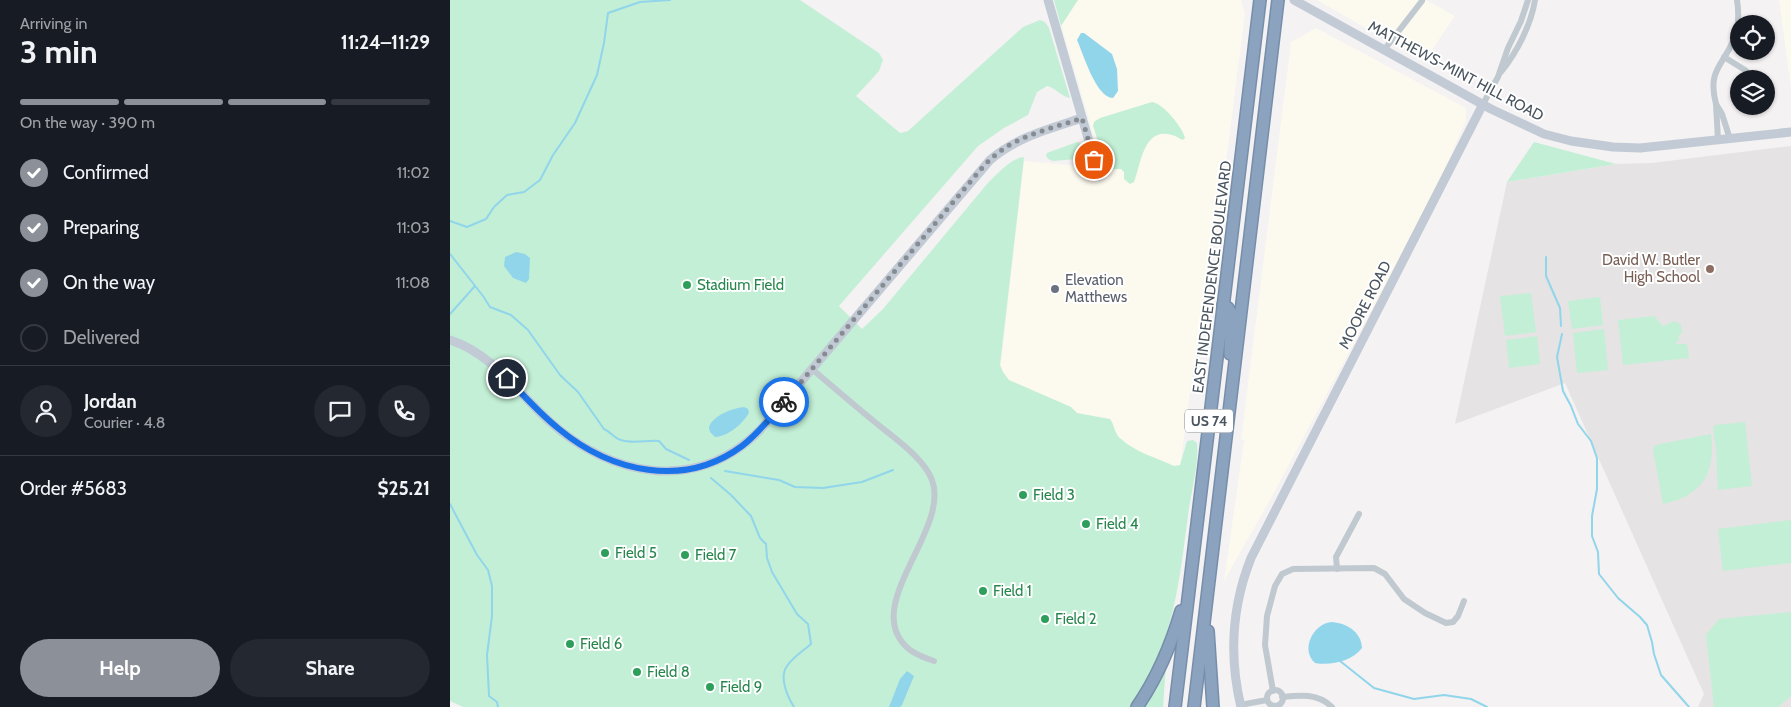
<!DOCTYPE html>
<html lang="en">
<head>
<meta charset="utf-8">
<style>
	body { margin:0; font-family:Cabin,sans-serif; background:#242831; color:#f1f3f6; height:100vh; display:flex; flex-direction:column; font-size:19px; white-space:nowrap }
	* { box-sizing:border-box; margin:0 }
	p { font-size:16px; color:#9ea1a6 }
	.icon { flex:none; width:28px; height:28px; fill:none; stroke:currentColor; stroke-width:2; stroke-linecap:round; stroke-linejoin:round }
	.map { position:relative; flex:1; overflow:hidden }
	.sheet { display:flex; flex-direction:column; background:#171b24; width:450px }
	.sheet>* { flex:none }
	.fabs { position:absolute; left:1280px; top:15px; display:grid; gap:10px }
	.fabs a { display:grid; place-items:center; width:45px; height:45px; border-radius:50%; background:#171b24; box-shadow:0 1px 4px #0004; font-size:25px }
	.pin { position:absolute; display:grid; place-items:center; width:42px; height:42px; color:#fff; margin:-21px; border:2px solid #fff; border-radius:50%; box-shadow:0 1px 5px #0007 }
	.courier { position:absolute; display:grid; place-items:center; width:50px; height:50px; margin:-25px; border:4px solid #1a73e8; border-radius:50%; background:#fff; color:#222; box-shadow:0 1px 6px #0007 }
	.head em { font-style:normal; font-weight:700 }
	.head div { display:flex; flex-direction:column-reverse }
	.head { display:flex; align-items:center; justify-content:space-between; height:85px; padding:0 20px }
	h1 { font-size:32px; font-weight:700; line-height:38px }
	.bar { display:grid; grid-template-columns:repeat(4,1fr); gap:8px 5px; align-content:center; height:60px; padding:0 20px }
	.bar i { height:6px; border-radius:4px; background:#363941 }
	.bar .active { background:#8c9099 }
	.bar p { grid-column:span 4 }
	.line { display:flex; align-items:center; gap:12px; padding:0 20px; border-top:1px solid #363941 }
	.line div { flex:1 }
	.round { display:grid; place-items:center; flex:none; width:52px; height:52px; border-radius:26px; background:#242831 }
	ol { padding:0 20px; list-style:none }
	li { display:flex; align-items:center; gap:15px; height:55px }
	li p { margin-inline-start:auto }
	li .icon { padding:5px; border-radius:50%; background:#8c9099; color:#fff; stroke-width:4 }
	li:last-child { color:#9ea1a6 }
	li i { width:28px; height:28px; border:2px solid #363941; border-radius:50% }
	.cta { display:flex; gap:10px; margin-top:auto; padding:10px 20px }
	.cta a { flex:1; height:58px; border-radius:30px; background:#8c9099; color:#fff; font-size:20px; font-weight:700; line-height:58px; text-align:center }
	.cta a+a { background:#242831; color:#f1f3f6 }
	main { display:flex; flex:1; min-height:0 }
	.map>svg:first-child { display:block }
</style>
</head>
<body>
<main>
<section class="sheet">
<div class="head"><div><h1>3 min</h1><p>Arriving in</p></div><em>11:24–11:29</em></div>
<div class="bar"><i class="active"></i><i class="active"></i><i class="active"></i><i></i><p>On the way · 390 m</p></div>
<ol>
<li><svg class="icon" aria-label="check" viewBox="0 0 24 24"><path d="M5 12l5 5 9-10"/></svg>Confirmed<p>11:02</p></li>
<li><svg class="icon" aria-label="check" viewBox="0 0 24 24"><path d="M5 12l5 5 9-10"/></svg>Preparing<p>11:03</p></li>
<li><svg class="icon" aria-label="check" viewBox="0 0 24 24"><path d="M5 12l5 5 9-10"/></svg>On the way<p>11:08</p></li>
<li><i></i>Delivered</li>
</ol>
<div class="line" style="height:90px"><a class="round"><svg class="icon" aria-label="person" viewBox="0 0 24 24"><circle cx="12" cy="8" r="4"/><path d="M4 21q1-7 8-7t8 7"/></svg></a><div><b>Jordan</b><p>Courier · 4.8</p></div><a class="round"><svg class="icon" aria-label="chat" viewBox="0 0 24 24"><path d="M4 5h16v11H9l-5 4z"/></svg></a><a class="round"><svg class="icon" aria-label="phone" viewBox="0 0 24 24"><path d="M5 4h4l2 5-3 2q2 4 5 5l2-3 5 2v4C11 20 4 13 5 4z"/></svg></a></div>
<div class="line" style="height:65px"><div>Order #5683</div><b>$25.21</b></div>
<div class="cta"><a>Help</a><a>Share</a></div>
</section>
<div class="map">
<svg width="1341" height="707" viewBox="0 0 1341 707">
	<rect width="100%" height="100%" fill="#f4f2f2"/>
	<g fill="#fcf9ee">
		<path d="M604,0H791L795,14L767,233H762L729,474L549,380L574,161L653,168Z"/>
		<path d="M867,0H976L1005,16L976,59L912,26Z"/>
		<path d="M1329,0H1341V88Z"/>
		<path d="M866,28L1016,108V121L988,184L949,259L820,500L774,581L794,440L791,439L841,42Z"/>
	</g>
	<path fill="#e5e3e4" d="M1341,146V707H1248L1254,694L1115,383L1005,424L1057,182L1166,164L1202,163Z"/>
	<g fill="#c3efd6">
		<path d="M0,0H350L429,53L433,60L429,71L421,80L406,96L450,133L458,131L573,27L590,20L595,22L599,28L620,98C612,97 606,88 597,86L587,92L578,115L554,128L528,146L389,306L412,329L433,309L537,184C548,173 558,161 572,157L574,158L550,365L553,372L559,380L621,407L627,413L660,419C665,425 664,434 671,439C685,452 707,458 724,466L730,465L737,441L743,440L747,443C749,461 742,490 739,508C729,582 725,643 680,707H13L0,701Z"/>
		<path d="M604,0H628L611,26Z"/>
		<path d="M702,102C713,103 733,128 735,138L733,140C730,139 726,136 722,135C693,126 691,165 684,182L680,184L674,179V172L671,169H653L655,163L643,126L644,122L650,118Z"/>
		<path d="M627,142H629L633,148L632,153L626,159L603,161L598,159L596,155L597,153Z"/>
		<path d="M1084,142L1166,164L1057,182Z"/>
		<path d="M1081,293L1086,332L1055,336L1050,296Z"/>
		<path d="M1150,297L1153,325L1122,329L1118,301Z"/>
		<path d="M1204,316L1213,326L1225,321L1231,325L1232,333L1229,335V341L1226,342V344H1237L1239,358L1173,365L1168,320Z"/>
		<path d="M1154,329L1158,370L1127,373L1123,333Z"/>
		<path d="M1087,336L1090,364L1059,368L1056,340Z"/>
		<path d="M1295,422L1302,486L1268,490L1266,449L1263,428L1265,425Z"/>
		<path d="M1261,434C1266,473 1252,496 1213,504L1203,450L1205,445Z"/>
		<path d="M1341,520V563L1273,571L1268,529Z"/>
		<path d="M1341,612V696L1328,707H1264L1256,635L1269,619Z"/>
		<path d="M716,665L713,707H691Z"/>
	</g>
	<g fill="#91d5eb">
		<path d="M631,33H634L662,54L667,69L668,91L663,98C646,98 633,53 627,40Z"/>
		<path d="M66,252L75,254L80,258L79,279L76,283L63,278L54,266L55,257Z"/>
		<path d="M294,407L298,409L299,413C292,424 279,436 265,437L260,432L259,427C262,416 283,408 294,407Z"/>
		<path d="M881,622C896,623 911,631 912,648C902,661 881,666 865,663C850,650 863,624 881,622Z"/>
		<path d="M457,671L464,676L452,705L450,707H439L450,679Z"/>
	</g>
	<g fill="none" stroke-linecap="round" stroke-linejoin="round">
		<g stroke="#91d5eb" stroke-width="2">
			<path d="M0,221L17,227L36,219L44,207L57,195L74,192L90,180L103,155L125,123L147,75L154,43L158,13L190,2L220,0"/>
			<path d="M0,254L33,296L40,307L61,315L78,330L110,375L128,392L154,429C161,432 164,438 171,440C182,444 197,440 209,441L216,449L239,460"/>
			<path d="M1096,257V276L1110,308L1111,326"/>
			<path d="M0,314L25,286"/>
			<path d="M1112,334L1107,357L1113,391L1121,406L1128,424L1141,441L1147,458V489L1142,516V536L1148,552L1149,574L1168,598L1190,617L1197,625L1202,642L1204,654L1211,675L1239,707"/>
			<path d="M275,471L329,480L345,487L373,488L412,482L443,470"/>
			<path d="M261,478L281,495L301,516L310,538L316,544L317,558L322,572L347,614L358,624L361,644C353,651 343,657 337,666C329,677 337,696 344,707"/>
			<path d="M0,504L27,555L38,570L42,586V616L37,655L39,696L47,702L48,707"/>
			<path d="M890,661L924,688L964,699L994,695L1021,699L1037,707"/>
		</g>
		<g stroke="#778eab" stroke-width="14">
			<g id="highway">
				<path d="M773,305L778,308L781,313L780,354"/>
				<path d="M758,631L763,707"/>
				<path d="M687,707C707,678 721,645 731,611"/>
				<path d="M725,707L810,0"/>
				<path d="M744,707L828,0"/>
			</g>
		</g>
		<g stroke="#c0c9d0" stroke-width="6">
			<path d="M934,50L972,1"/>
			<path d="M1274,57L1295,70L1303,79"/>
			<path d="M1051,72C1067,52 1081,25 1085,0"/>
			<path d="M1033,104L1048,77L1058,48L1071,21L1078,0"/>
			<path d="M1266,104C1257,70 1273,66 1284,39C1289,26 1289,13 1287,0"/>
			<path d="M1268,140L1266,104L1272,114L1280,139"/>
			<path d="M362,369C383,387 404,405 426,423C444,438 474,458 482,480C501,531 407,608 460,650C467,655 475,658 484,661"/>
			<path d="M887,569L886,557L909,514"/>
			<circle cx="825" cy="698" r="8"/>
			<path d="M823,691L815,645L817,616L825,586L832,574L843,569L924,568L935,574L954,599L975,613L996,623L1003,622L1008,616L1014,601"/>
			<path d="M832,697C850,695 868,693 882,707"/>
			<path d="M790,705L817,700"/>
		</g>
		<g stroke="#c1cad5" stroke-width="9">
			<path d="M598,0L649,176"/>
			<path d="M844,0L1041,109L1094,134L1121,141L1163,147L1190,148L1341,132"/>
			<path d="M0,340C43,354 67,392 99,421C161,477 247,494 310,430L540,160C567,137 599,129 632,118"/>
			<path d="M791,707C779,657 782,606 801,558L1033,104"/>
		</g>
		<use href="#highway" stroke="#8ba3bf" stroke-width="11"/>
	</g>
	<g fill="none" stroke-linecap="round" stroke-linejoin="round">
		<path stroke="#868c92" stroke-width="5" stroke-dasharray="0 9" d="M334,402L516,187C526,175 536,162 548,153C572,134 604,128 632,118L644,160"/>
		<path stroke="#1a73e8" stroke-width="6" d="M57,378C74,396 90,414 109,429C161,472 234,489 292,446C308,434 321,417 334,402"/>
	</g>
	<circle fill="#8d6e63" stroke="#fff" stroke-width="2" cx="1260" cy="269" r="5"/>
	<g fill="#2e9e5b" stroke="#fff" stroke-width="2">
		<circle cx="237" cy="285" r="5"/>
		<circle cx="573" cy="495" r="5"/>
		<circle cx="636" cy="524" r="5"/>
		<circle cx="155" cy="553" r="5"/>
		<circle cx="235" cy="555" r="5"/>
		<circle cx="533" cy="591" r="5"/>
		<circle cx="595" cy="619" r="5"/>
		<circle cx="120" cy="644" r="5"/>
		<circle cx="187" cy="672" r="5"/>
		<circle cx="260" cy="687" r="5"/>
	</g>
	<circle fill="#6b7280" stroke="#fff" stroke-width="2" cx="605" cy="289" r="5"/>
	<g text-anchor="middle" stroke-width="4" stroke-linejoin="round" paint-order="stroke">
		<rect fill="#fff" stroke="#80888f" stroke-width="1" x="735" y="409.5" width="48" height="23" rx="4"/>
		<g font-size="14" font-weight="bold" fill="#4a555f">
			<text x="759" y="426">US 74</text>
		</g>
		<g font-size="15" fill="#4a555f" stroke="#fff">
			<text transform="translate(1006 71) rotate(28)" y="5">MATTHEWS-MINT HILL ROAD</text>
			<text transform="translate(762 277) rotate(-83)" y="5">EAST INDEPENDENCE BOULEVARD</text>
			<text transform="translate(915 305) rotate(-63)" y="5">MOORE ROAD</text>
		</g>
		<g font-size="15" fill="#785e54" stroke="#fff" text-anchor="end">
			<text x="1250" y="265">David W. Butler<tspan x="1250" dy="17">High School</tspan></text>
		</g>
		<g font-size="15" fill="#5b616d" stroke="#fff" text-anchor="start">
			<text x="615" y="285">Elevation<tspan x="615" dy="17">Matthews</tspan></text>
		</g>
		<g font-size="15" fill="#27864d" stroke="#fff" text-anchor="start">
			<text x="247" y="290">Stadium Field</text>
			<text x="583" y="500">Field 3</text>
			<text x="646" y="529">Field 4</text>
			<text x="165" y="558">Field 5</text>
			<text x="245" y="560">Field 7</text>
			<text x="543" y="596">Field 1</text>
			<text x="605" y="624">Field 2</text>
			<text x="130" y="649">Field 6</text>
			<text x="197" y="677">Field 8</text>
			<text x="270" y="692">Field 9</text>
		</g>
	</g>
</svg>
<div class="fabs">
<a><svg class="icon" aria-label="locate" viewBox="0 0 24 24"><circle cx="12" cy="12" r="6"/><path d="M12 2v4M12 18v4M2 12h4M18 12h4"/></svg></a>
<a><svg class="icon" aria-label="layers" viewBox="0 0 24 24"><path d="M12 4l9 5-9 5-9-5zM3 14l9 5 9-5"/></svg></a>
</div>
<div class="pin" style="left:644px;top:160px;background:#ea580c"><svg class="icon" aria-label="bag" viewBox="0 0 24 24"><path d="M5 8h14l-1 12H6zM9 8a3 3 0 0 1 6 0"/></svg></div>
<div class="pin" style="left:57px;top:378px;background:#1f2937"><svg class="icon" aria-label="home" viewBox="0 0 24 24"><path d="M3 11l9-7 9 7M6 9v11h12V9"/></svg></div>
<div class="courier" style="left:334px;top:402px"><svg class="icon" aria-label="bike" viewBox="0 0 24 24"><circle cx="6" cy="16" r="4"/><circle cx="18" cy="16" r="4"/><path d="M6 16l4-8h5l3 8M10 8l3 8H6M13 5h3"/></svg></div>
</div>
</main>
</body>
</html>
